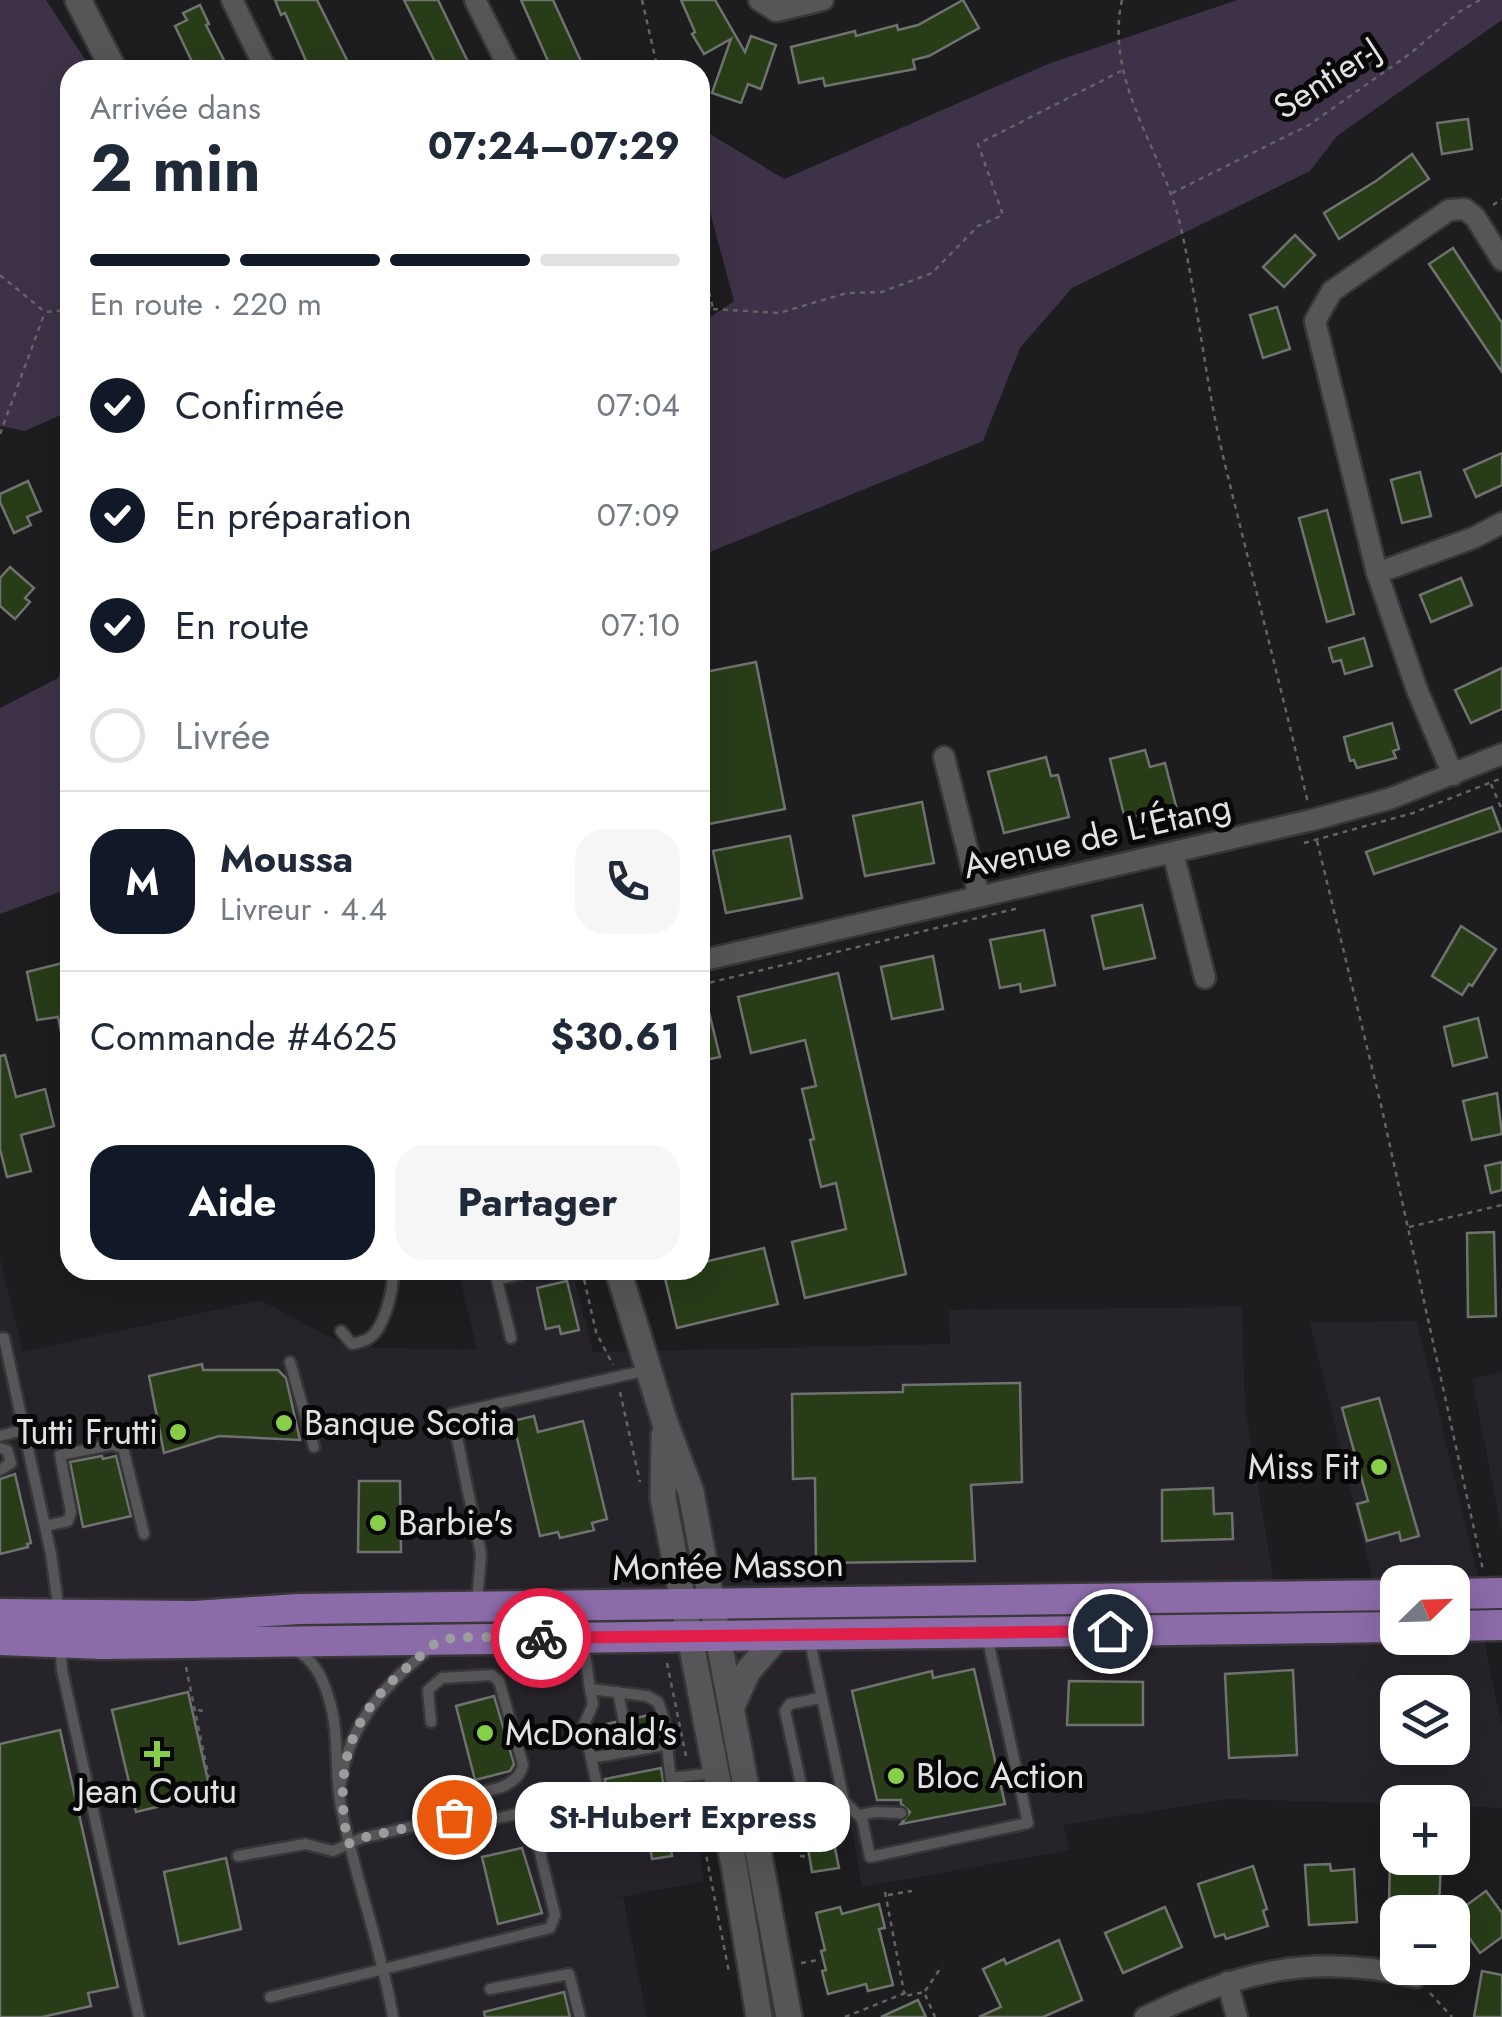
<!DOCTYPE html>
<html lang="fr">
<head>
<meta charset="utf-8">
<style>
	body { margin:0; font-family:Jost,sans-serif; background:#f6f6f7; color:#1f2937; height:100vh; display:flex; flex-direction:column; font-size:38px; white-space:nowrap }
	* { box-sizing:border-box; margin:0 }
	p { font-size:32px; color:#747a83 }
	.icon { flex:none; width:55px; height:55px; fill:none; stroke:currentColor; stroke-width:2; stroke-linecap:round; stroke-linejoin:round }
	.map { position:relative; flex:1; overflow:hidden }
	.panel { position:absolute; left:60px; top:60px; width:650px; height:1220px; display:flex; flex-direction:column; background:#fff; border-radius:30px; box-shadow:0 10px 40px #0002 }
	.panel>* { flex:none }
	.needle { width:65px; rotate:67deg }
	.buttons { position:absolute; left:1380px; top:1565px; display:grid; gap:20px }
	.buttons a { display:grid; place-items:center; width:90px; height:90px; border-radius:20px; background:#fff; box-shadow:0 10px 40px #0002; font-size:50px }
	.pin { position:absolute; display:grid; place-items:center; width:85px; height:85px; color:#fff; margin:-42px; border:5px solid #fff; border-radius:50%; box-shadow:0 2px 10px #0007 }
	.courier { position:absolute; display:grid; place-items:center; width:100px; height:100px; margin:-50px; border:8px solid #e11d48; border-radius:50%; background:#fff; color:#222; box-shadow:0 2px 12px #0007 }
	.bubble { position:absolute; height:70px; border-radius:30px; background:#fff; box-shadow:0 10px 40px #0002; font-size:32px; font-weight:700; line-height:70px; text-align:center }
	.headline em { font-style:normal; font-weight:700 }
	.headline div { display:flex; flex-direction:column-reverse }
	.headline { display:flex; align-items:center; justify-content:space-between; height:170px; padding:0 30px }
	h1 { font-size:65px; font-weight:700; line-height:75px }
	.bar { display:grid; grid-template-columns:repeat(4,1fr); gap:15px 10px; align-content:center; height:120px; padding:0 30px }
	.bar i { height:12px; border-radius:8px; background:#e0e1e3 }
	.bar .current { background:#111827 }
	.bar p { grid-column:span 4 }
	.line { display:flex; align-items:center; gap:25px; padding:0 30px; border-top:2px solid #e0e1e3 }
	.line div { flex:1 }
	.round { display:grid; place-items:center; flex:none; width:105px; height:105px; border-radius:30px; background:#f6f6f7 }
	ol { padding:0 30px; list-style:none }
	li { display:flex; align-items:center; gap:30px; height:110px }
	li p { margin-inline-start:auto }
	li .icon { padding:10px; border-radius:50%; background:#111827; color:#fff; stroke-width:4 }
	li:last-child { color:#747a83 }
	li i { width:55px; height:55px; border:5px solid #e0e1e3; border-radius:50% }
	.cta { display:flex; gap:20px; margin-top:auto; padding:20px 30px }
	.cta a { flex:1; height:115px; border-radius:30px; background:#111827; color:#fff; font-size:40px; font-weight:700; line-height:115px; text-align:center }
	.cta a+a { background:#f6f6f7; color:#1f2937 }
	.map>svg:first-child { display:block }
</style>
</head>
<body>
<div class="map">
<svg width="1502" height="2017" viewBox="0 0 1502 2017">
	<rect width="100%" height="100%" fill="#1d1c1f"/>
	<g fill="#27232b" fill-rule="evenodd">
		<path d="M0,1258L23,1352L260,1300L349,1347L477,1350L458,1270H572L593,1352L950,1344L949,1310L1242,1307L1245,1406L1281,1624L1398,1638L1483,1634L1502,1727V1808L1453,1806L1452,1802L1397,1804L1229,1799L1063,1825L1070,1850L862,1887L851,1823L781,1824L697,1835L704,1881L623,1897L647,2017H0ZM1398,1692H1452V1748H1398Z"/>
		<path d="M1417,1321L1489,1623H1453L1452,1582H1398L1397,1623H1383L1310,1323Z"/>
		<path d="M1502,1372V1532L1472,1379Z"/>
	</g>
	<g fill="#3d3247">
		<path d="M0,0H46L92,70H70V411L25,431L0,426Z"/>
		<path d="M1237,0H1502V20L1337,136L1310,171L1072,288L1020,348L983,441L700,556V324L734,301L700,175V128L784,179L1048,64Z"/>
		<path d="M70,641V888L0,914V708L58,678Z"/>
	</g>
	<g fill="#283c18" stroke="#70726f" stroke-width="2.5">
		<path d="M275,0H317L352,70H310L285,13L281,15Z"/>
		<path d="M404,0H438L472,70H439Z"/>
		<path d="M521,0H553L585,70H552Z"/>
		<path d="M681,0H715L745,52L751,36L776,45L761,89L748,84L741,103L712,93L731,39L704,54L692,34L695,32Z"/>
		<path d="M963,0L979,28L929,56L913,60L915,69L825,86L823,78L799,83L791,47L855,31L856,36L897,25L898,30L918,25Z"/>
		<path d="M200,5L209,24L206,25L229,70H196L175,26L187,20L183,13Z"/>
		<path d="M1468,119L1472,149L1442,154L1437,123Z"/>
		<path d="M1412,154L1429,179L1339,239L1324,213L1376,181Z"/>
		<path d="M1295,235L1315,255L1284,287L1263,267Z"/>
		<path d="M1453,248L1502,323V372L1429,264Z"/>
		<path d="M1277,307L1290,349L1263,358L1250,315Z"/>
		<path d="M1502,453V485L1476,497L1464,470Z"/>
		<path d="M1420,472L1431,516L1402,523L1391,480Z"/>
		<path d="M28,481L41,511L27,517L31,525L14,533L0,502V494Z"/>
		<path d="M1327,510L1354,614L1327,622L1299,518Z"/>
		<path d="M10,567L34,588L25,598L30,602L15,619L0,606V578Z"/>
		<path d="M1461,578L1472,605L1431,622L1420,595Z"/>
		<path d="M1364,638L1372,666L1345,674L1341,660L1333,662L1329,648Z"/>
		<path d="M756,662L785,809L709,824L700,779V673Z"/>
		<path d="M1502,668V709L1471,723L1455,690Z"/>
		<path d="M1392,723L1399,749L1393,751L1396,758L1357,768L1354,760L1350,761L1344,737Z"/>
		<path d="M1145,750L1150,767L1165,763L1176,806L1125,819L1110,759Z"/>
		<path d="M1046,757L1051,776L1058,775L1069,817L1004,833L988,772Z"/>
		<path d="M922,802L934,863L865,876L853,816Z"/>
		<path d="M1492,807L1501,831L1374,874L1366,852Z"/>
		<path d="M790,836L802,898L726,913L713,851Z"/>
		<path d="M1142,905L1155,958L1104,969L1092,916Z"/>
		<path d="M1461,926L1496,949L1472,986L1469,984L1462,995L1432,976Z"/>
		<path d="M1044,930L1055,985L1021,992L1020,984L1000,988L990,940Z"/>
		<path d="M933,956L943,1009L892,1019L881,967Z"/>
		<path d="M70,961V1046H64L58,1017L37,1020L27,972Z"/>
		<path d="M838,973L906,1274L805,1298L792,1242L846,1229L836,1183L821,1187L810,1140L814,1139L802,1089L816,1086L805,1040L751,1053L738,997Z"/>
		<path d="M700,996H705L720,1057L700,1061Z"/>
		<path d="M1478,1018L1487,1057L1453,1066L1444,1027Z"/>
		<path d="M5,1055L16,1097L45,1089L54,1126L21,1135L31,1171L7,1177L0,1149V1056Z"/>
		<path d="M1497,1093L1502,1134L1472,1140L1463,1101Z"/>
		<path d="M1502,1162V1190L1491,1193L1485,1166Z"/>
		<path d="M1494,1232L1496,1316L1468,1317L1467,1233Z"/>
		<path d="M764,1248L778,1304L677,1328L663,1270H700V1263Z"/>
		<path d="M567,1281L579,1330L561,1334L559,1326L546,1329L537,1288Z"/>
		<path d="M202,1364L203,1370H278L286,1378L300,1440L219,1436L164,1453L149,1376Z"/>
		<path d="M1020,1383L1022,1482L971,1485L975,1561L816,1563L815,1478L793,1479L792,1394L903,1392V1385Z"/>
		<path d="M1379,1398L1419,1536L1401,1541L1399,1532L1367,1541L1357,1504L1368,1501L1342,1408Z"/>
		<path d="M534,1416L538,1432L583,1421L607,1519L592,1523L594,1530L560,1538L558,1532L540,1536L513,1421Z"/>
		<path d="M102,1456L103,1459L116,1456L131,1516L83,1527L70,1462Z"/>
		<path d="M15,1474L31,1543L27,1544L28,1547L0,1554V1479Z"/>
		<path d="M359,1481H400L401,1552H358Z"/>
		<path d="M1213,1488L1214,1514L1232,1513L1233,1539L1162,1541V1490Z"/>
		<path d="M974,1669L1005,1804L901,1824L910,1812L901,1804V1800H877L852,1691L932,1671L933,1678Z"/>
		<path d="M1293,1670L1297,1755L1229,1758L1225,1674Z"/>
		<path d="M1069,1681L1143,1682V1725H1067Z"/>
		<path d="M188,1692L211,1794L136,1812L112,1710Z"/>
		<path d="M494,1696L514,1764L510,1771L475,1780L456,1706Z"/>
		<path d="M653,1714L657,1734L636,1738L632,1719Z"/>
		<path d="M615,1722L619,1742L597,1746L593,1727Z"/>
		<path d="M60,1730L118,1987L88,1993L91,2006L42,2017H0V1744Z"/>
		<path d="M661,1768L666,1798L611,1809L605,1779Z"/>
		<path d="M667,1826L672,1856L652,1859L647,1829Z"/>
		<path d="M834,1843L839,1868L812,1872L808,1848Z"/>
		<path d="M522,1848L542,1913L498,1924L482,1857Z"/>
		<path d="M226,1858L241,1929L179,1944L164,1872Z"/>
		<path d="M1390,1861L1441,1862L1439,1907L1389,1905Z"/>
		<path d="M1330,1864L1331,1871L1354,1869L1357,1922L1309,1925L1305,1865Z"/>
		<path d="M1253,1866L1267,1909L1263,1911L1268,1926L1226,1939L1224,1934L1215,1937L1198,1884Z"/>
		<path d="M1486,1891L1502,1913V1937L1480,1953L1453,1915Z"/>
		<path d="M879,1904L885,1928L879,1929L893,1985L868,1991L866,1984L828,1994L822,1971L826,1970L821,1951L825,1950L816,1913L840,1907L842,1914Z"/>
		<path d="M1165,1907L1182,1947L1123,1973L1105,1933Z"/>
		<path d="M1059,1940L1082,2000L1043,2017H979L1001,2007L983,1969L1004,1959L1006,1964Z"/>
		<path d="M1482,1971L1502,1975V2017H1474Z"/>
		<path d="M564,1992L570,2017H485L484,2012Z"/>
		<path d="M918,2000L926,2017H881Z"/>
	</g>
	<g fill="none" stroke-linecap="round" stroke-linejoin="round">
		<g stroke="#383738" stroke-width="15">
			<g id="service">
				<path d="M341,1331L352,1344C354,1344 367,1340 368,1339C384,1330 395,1287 392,1270"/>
				<path d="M511,1338L497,1280L533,1270"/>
				<path d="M0,1339L4,1338L51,1554L59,1612"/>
				<path d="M290,1362L314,1447"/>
				<path d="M0,1436L22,1430"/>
				<path d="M0,1448L7,1450L11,1463L0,1470"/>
				<path d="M45,1526L68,1521L71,1512L60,1455L111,1445L123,1448L144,1534"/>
				<path d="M477,1603L481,1554L452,1414L648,1370"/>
				<path d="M583,1639L590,1689L647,1696L658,1702C669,1728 666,1751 671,1778L714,1773"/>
				<path d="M60,1644L62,1670L139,2017"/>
				<path d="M295,1650C314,1659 324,1681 329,1699C340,1734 334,1772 341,1807C355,1878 381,1946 393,2017"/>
				<path d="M590,1689L593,1704L584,1725L591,1758L665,1745"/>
				<path d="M618,1692L630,1751"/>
				<path d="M431,1722L428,1690L442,1678L492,1675L499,1681L523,1765C517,1793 474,1792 449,1798"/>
				<path d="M591,1758L606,1825L678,1812L671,1778"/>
				<path d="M341,1783C348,1724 387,1682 432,1647"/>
				<path d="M844,1801L862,1819L870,1857L1028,1823L987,1636"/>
				<path d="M806,1807L785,1711L790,1704L820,1698"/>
				<path d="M860,1815L876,1812L901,1813"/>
				<path d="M750,1816L844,1801L809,1637"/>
				<path d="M238,1856L305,1844L333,1851L362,1838L454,1817"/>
				<path d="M490,1989L569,1974L580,2017"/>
				<path d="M270,1997L550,1928L555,1915L531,1815L520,1813L456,1828"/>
			</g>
		</g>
		<g stroke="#383738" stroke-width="25">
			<g id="minor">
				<path d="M232,0L266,70"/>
				<path d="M475,0L510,70"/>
				<path d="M759,0L776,11L823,0"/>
				<path d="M1377,573L1473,538L1502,523"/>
				<path d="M944,757L979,896"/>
				<path d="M1453,775L1417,690L1377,573L1315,321L1332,291L1449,210L1465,209L1475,217L1502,260"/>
				<path d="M1173,853L1205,978"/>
				<path d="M700,961L1312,820L1389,799L1502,754"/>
				<path d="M1227,1982L1237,2017"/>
				<path d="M1145,2017C1240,1972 1310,1952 1416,1977"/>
			</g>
		</g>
		<g stroke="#383738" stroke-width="30">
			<g id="tertiary">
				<path d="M78,0L114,70"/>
				<path d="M618,1270L664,1420L691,1492L789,2017"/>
				<path d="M664,1435L663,1498L734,1865L759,2017"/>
				<path d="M732,1706L748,1671L780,1634"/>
			</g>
		</g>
		<g stroke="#383738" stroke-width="35">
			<g id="primary">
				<path d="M1452,1594L1502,1593"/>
				<path d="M0,1614L195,1616L299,1609L1398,1595"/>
				<path d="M1452,1626L1502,1625"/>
				<path d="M0,1640L101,1644L1398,1627"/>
			</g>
		</g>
		<g stroke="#646366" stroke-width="2.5" stroke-dasharray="5 5" stroke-linecap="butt">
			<path d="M642,0L658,70"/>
			<path d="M1122,0C1104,81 1162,149 1180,224C1198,301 1205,380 1223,456C1251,572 1281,687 1308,803"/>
			<path d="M1172,193L1309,125L1411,53L1459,12L1480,0"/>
			<path d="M1493,205L1502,199"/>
			<path d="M700,253L713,309L700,305"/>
			<path d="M0,275L45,312L70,310"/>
			<path d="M713,309L779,313L847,293L882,292L932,273L978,226L1003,215L978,144L1121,71"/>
			<path d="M0,434L45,312"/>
			<path d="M1491,784L1502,810"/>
			<path d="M1317,841L1381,1105L1483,1570"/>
			<path d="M1304,843L1413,813L1502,778"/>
			<path d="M700,985L1019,908"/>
			<path d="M1409,1227L1502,1205"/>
			<path d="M582,1270L596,1332L613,1365"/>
			<path d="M620,1392L640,1482"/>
			<path d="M1414,1575L1436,1576"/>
			<path d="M667,1663L687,1761"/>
			<path d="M186,1667L213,1798L226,1796"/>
			<path d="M198,1710L208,1712"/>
			<path d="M693,1788L729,1972"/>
			<path d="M800,1856L809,1857"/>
			<path d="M885,1892L904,1992"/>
			<path d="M888,1895L912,1891"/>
			<path d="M801,1963L819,1960"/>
			<path d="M925,1991L942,1966"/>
			<path d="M1430,1993L1452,2017"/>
			<path d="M845,2017L905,1993V1996L924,1992L935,2017"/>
		</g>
		<use href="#service" stroke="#565558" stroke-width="10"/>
		<use href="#minor" stroke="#565558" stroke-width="20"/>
		<use href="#tertiary" stroke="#565558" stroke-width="25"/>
		<use href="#primary" stroke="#8c6ba9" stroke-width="30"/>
	</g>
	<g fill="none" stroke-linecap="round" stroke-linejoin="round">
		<path stroke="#9d9c9e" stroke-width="10" stroke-dasharray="0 18" d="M454,1817L362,1838L348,1844C333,1769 349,1715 410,1665C419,1658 429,1646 440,1641C455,1634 521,1639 541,1638"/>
		<path stroke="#e11d48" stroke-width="12" d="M541,1638L1110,1631"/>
	</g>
	<g fill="#88cf49" stroke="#070708" stroke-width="4">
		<circle cx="284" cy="1423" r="10"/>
		<circle cx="178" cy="1432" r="10"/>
		<circle cx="1379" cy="1467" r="10"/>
		<circle cx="378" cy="1523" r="10"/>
		<circle cx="485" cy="1733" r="10"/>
		<path d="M152 1739h10v10h10v10h-10v10h-10v-10h-10v-10h10z"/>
		<circle cx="896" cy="1776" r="10"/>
	</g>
	<g text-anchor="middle" stroke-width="10" stroke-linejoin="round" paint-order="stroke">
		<g font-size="35" fill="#e2e1e3" stroke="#070708">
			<text transform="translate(1327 78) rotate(-33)" y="12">Sentier-J</text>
			<text transform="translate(1097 836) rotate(-13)" y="12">Avenue de L'Étang</text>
			<text transform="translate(728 1566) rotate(-1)" y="12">Montée Masson</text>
		</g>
		<g font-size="35" fill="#e2e1e3" stroke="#070708" text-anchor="start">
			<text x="304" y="1435">Banque Scotia</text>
			<text x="158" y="1444" text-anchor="end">Tutti Frutti</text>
			<text x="1359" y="1479" text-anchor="end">Miss Fit</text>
			<text x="398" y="1535">Barbie's</text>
			<text x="505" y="1745">McDonald's</text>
			<text x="916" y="1788">Bloc Action</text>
			<text x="157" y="1803" text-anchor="middle">Jean Coutu</text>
		</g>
	</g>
</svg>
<div class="buttons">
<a><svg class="needle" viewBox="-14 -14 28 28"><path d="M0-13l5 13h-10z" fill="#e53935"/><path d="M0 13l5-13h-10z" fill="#747a83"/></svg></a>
<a><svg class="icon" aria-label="layers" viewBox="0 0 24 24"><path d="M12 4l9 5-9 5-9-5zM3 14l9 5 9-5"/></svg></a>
<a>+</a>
<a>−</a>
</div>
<div class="pin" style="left:454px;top:1817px;background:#ea580c"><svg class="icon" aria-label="bag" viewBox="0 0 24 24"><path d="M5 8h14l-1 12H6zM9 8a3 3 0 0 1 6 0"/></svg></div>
<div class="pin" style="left:1110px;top:1631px;background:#1f2937"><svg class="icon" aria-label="home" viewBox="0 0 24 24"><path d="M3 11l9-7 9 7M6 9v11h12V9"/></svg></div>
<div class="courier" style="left:541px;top:1638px"><svg class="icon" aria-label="bike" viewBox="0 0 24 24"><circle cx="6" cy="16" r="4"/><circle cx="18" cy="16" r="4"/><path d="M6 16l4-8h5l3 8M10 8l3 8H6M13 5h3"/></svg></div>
<div class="bubble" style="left:515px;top:1782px;width:335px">St-Hubert Express</div>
<section class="panel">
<div class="headline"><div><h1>2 min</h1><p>Arrivée dans</p></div><em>07:24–07:29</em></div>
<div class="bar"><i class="current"></i><i class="current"></i><i class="current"></i><i></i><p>En route · 220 m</p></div>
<ol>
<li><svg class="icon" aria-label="check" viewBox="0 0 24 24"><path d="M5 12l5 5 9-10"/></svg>Confirmée<p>07:04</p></li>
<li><svg class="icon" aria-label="check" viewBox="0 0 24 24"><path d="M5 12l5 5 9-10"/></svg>En préparation<p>07:09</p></li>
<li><svg class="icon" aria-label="check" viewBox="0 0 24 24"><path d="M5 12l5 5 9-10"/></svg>En route<p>07:10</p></li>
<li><i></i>Livrée</li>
</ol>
<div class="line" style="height:180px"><b class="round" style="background:#111827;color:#fff">M</b><div><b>Moussa</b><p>Livreur · 4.4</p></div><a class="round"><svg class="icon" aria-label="phone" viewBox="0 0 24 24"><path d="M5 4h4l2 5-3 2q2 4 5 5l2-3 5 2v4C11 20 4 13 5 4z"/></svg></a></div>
<div class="line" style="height:130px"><div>Commande #4625</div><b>$30.61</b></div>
<div class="cta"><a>Aide</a><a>Partager</a></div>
</section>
</div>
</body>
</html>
